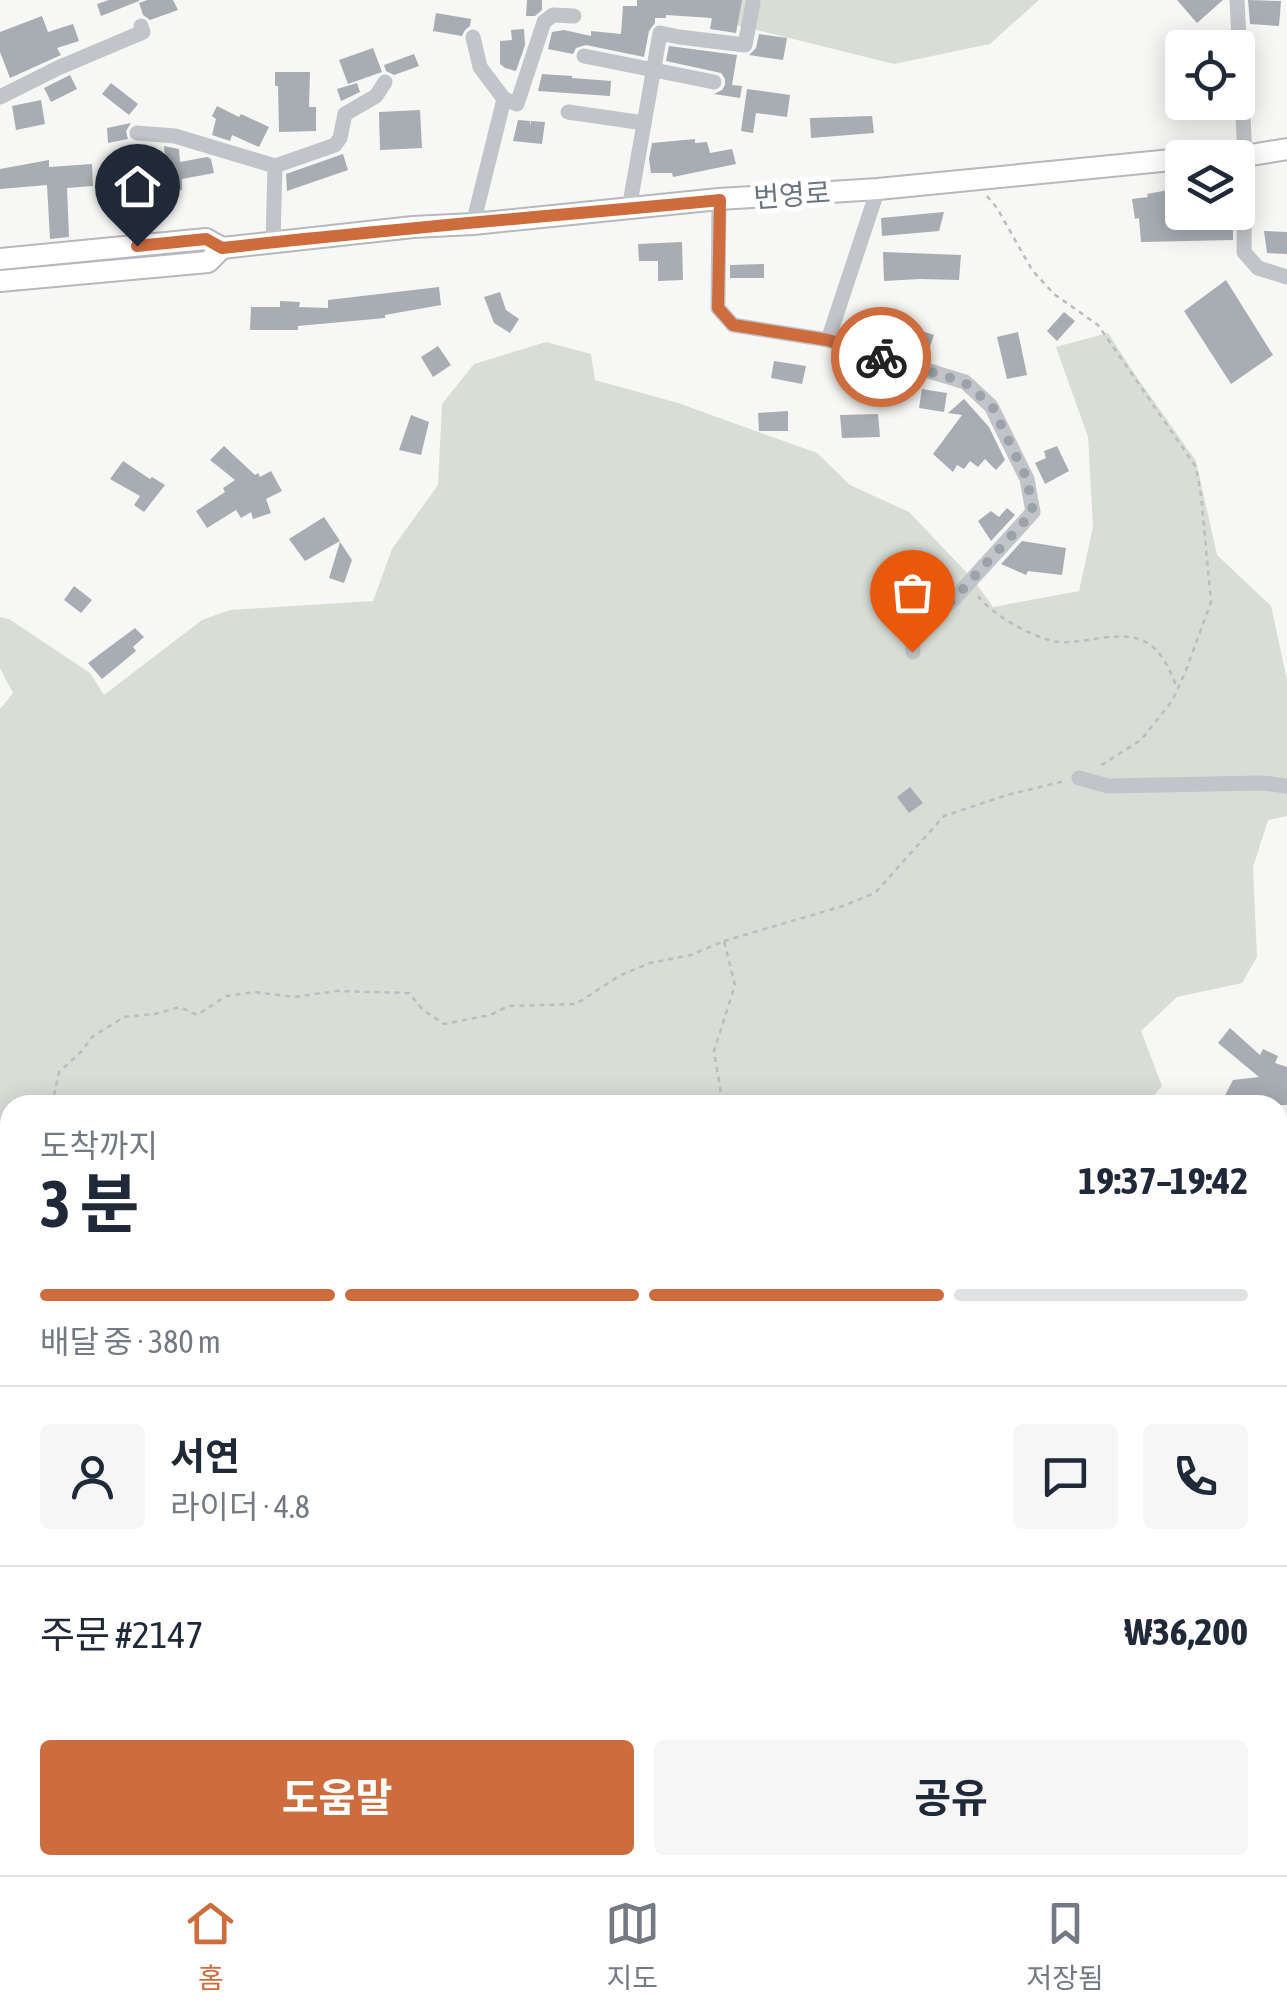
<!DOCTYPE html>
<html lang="ko">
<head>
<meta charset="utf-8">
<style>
	body { margin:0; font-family:"Asap Condensed","Noto Sans KR",sans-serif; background:#f6f6f7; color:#1f2937; height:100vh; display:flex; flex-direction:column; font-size:38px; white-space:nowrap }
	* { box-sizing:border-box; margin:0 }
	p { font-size:32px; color:#747a83 }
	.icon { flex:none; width:55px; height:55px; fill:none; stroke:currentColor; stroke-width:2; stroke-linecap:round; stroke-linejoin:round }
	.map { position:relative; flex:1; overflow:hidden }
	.drawer { position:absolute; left:0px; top:1095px; width:1288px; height:780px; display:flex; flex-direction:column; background:#fff; border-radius:30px 30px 0 0; box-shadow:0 5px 25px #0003 }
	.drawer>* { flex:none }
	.fabs { position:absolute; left:1165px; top:30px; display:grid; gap:20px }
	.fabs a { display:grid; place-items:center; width:90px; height:90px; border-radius:10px; background:#fff; box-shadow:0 5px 25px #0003; font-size:50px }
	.pin { position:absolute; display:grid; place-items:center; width:85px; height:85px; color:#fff; margin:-102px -42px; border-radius:50% 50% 50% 0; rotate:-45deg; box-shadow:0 0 10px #0007 }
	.pin .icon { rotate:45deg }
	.courier { position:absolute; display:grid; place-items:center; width:100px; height:100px; margin:-50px; border:8px solid #cd6d3e; border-radius:50%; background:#fff; color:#222; box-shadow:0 2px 12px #0007 }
	.head em { font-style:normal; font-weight:700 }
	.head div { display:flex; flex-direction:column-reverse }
	.head { display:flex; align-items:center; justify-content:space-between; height:170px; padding:0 40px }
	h1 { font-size:65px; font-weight:700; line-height:75px }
	.bar { display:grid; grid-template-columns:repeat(4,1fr); gap:15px 10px; align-content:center; height:120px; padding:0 40px }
	.bar i { height:12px; border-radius:8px; background:#e0e1e3 }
	.bar .current { background:#cd6d3e }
	.bar p { grid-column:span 4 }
	.line { display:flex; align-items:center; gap:25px; padding:0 40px; border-top:2px solid #e0e1e3 }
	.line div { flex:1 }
	.round { display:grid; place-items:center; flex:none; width:105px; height:105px; border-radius:10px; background:#f6f6f7 }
	.action { display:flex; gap:20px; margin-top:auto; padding:20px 40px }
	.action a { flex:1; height:115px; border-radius:10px; background:#cd6d3e; color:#fff; font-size:40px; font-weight:700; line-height:115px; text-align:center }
	.action a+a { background:#f6f6f7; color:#1f2937 }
	.dock { display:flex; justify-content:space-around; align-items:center; height:140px; border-top:2px solid #e0e1e3; background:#fff; font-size:28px; color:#747a83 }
	.dock a { display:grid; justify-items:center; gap:5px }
	.dock .current { color:#cd6d3e }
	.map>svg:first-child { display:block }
</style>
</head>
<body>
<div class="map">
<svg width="1287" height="1875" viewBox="0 0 1287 1875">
	<rect width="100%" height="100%" fill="#f7f7f5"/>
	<path fill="#e5e6e5" d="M1287,1646V1729L1278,1735V1647Z"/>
	<g fill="#d8ddd6">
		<path d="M637,0H1039L990,44L894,64Z"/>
		<path d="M1108,333L1134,373L1196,461L1217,555L1271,606L1287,680V816L1268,820L1253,867L1257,957L1242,983L1177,997L1141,1031L1162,1086L1145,1105H10V1418L0,1399V709L13,693L0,668V617L9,619L90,673L104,695L202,620L230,610L373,601L392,549L438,485L442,404L474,364L546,342L591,354L595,380L678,403L817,453L850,485L909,512L972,578L993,607L1079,591L1093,527L1088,437L1056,347Z"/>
	</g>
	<g fill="#a7adb3">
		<path d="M109,0H139V1L101,16L97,4Z"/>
		<path d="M147,0H173L178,10L150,20L143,15L139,3Z"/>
		<path d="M527,0H542V10L535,16H526Z"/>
		<path d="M637,0H742L736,33L710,29L712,18L666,15V18H655V23L649,31L644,57L586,45L576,48L573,54L548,49L552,32L564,30L591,36V31L621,34L623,6H637Z"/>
		<path d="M1177,0H1223L1197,23Z"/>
		<path d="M1248,0L1281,1L1279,26L1250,24Z"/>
		<path d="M436,13L471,19L470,26L465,30L462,36L433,31Z"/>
		<path d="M42,16L48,32L73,24L79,41L57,48L61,55L10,78L0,52V32Z"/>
		<path d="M524,29L525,45L516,71L505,68L500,64V41L512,40L511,30Z"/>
		<path d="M759,34L787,38L783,60L749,55L756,48Z"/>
		<path d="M669,46L737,55L732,85L742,86L740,98L714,94L722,90L725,85V79L721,73L666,61Z"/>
		<path d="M373,48L382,72L348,84L339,60Z"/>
		<path d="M414,54L419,66L394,75L386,71L384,65Z"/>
		<path d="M275,72H310L309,107H316V131L279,132L278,86H275Z"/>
		<path d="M542,74L572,76V78L611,81L610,96L538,91Z"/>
		<path d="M70,75L77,89L51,102L44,88Z"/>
		<path d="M111,83L138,104L129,115L102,94Z"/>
		<path d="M357,83L360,92L341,101L337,89Z"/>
		<path d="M747,89L790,95L787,117L756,113L753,133L741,131Z"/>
		<path d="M41,100L45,124L16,130L12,106Z"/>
		<path d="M217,106L239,117L241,114L269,127L259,147L232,135L230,141L212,135L216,119L212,116Z"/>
		<path d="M420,110L422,148L380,150L379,112Z"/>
		<path d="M872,116L874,133L811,138L810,118Z"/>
		<path d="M518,120L530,121V126L531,121L545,122L542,144L513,141Z"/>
		<path d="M131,123L126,131L128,139L108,143L107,128Z"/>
		<path d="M695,139V143L707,142L710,153L732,149L736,164L673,177L672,173H651L649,159L652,143Z"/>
		<path d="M164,146L179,149L180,162L207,157L211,159L214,173L182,179V190L168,191Z"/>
		<path d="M343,154L348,170L287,191L286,174Z"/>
		<path d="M49,160V167L92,164L93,186L67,188L69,237L50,239L47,185L0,189V169Z"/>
		<path d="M1174,189L1178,223L1233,225V240L1141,242L1139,218L1135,219L1132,199L1148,197L1147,194Z"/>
		<path d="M944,212L939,231L882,236L881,218Z"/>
		<path d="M1264,231L1287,232V254L1267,253Z"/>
		<path d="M682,242L683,280L658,281V261H639L638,244Z"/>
		<path d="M883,252L961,255L959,280L920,279L884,281Z"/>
		<path d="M764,264V278H730V265Z"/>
		<path d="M1226,280L1273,355L1231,384L1184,311Z"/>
		<path d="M439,287L441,305L385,315V318L298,326V330H250L251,307H280V301L300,302L299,307L328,308V300Z"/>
		<path d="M500,292L506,310L519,319L510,333L494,323L484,297Z"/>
		<path d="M1064,312L1075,321L1057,341L1047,331Z"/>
		<path d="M857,326L918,344L922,331L934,335L926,358L853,336Z"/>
		<path d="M1018,332L1027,375L1007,379L997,337Z"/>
		<path d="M438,346L451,365L433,377L421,357Z"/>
		<path d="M774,361L806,366L802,384L771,378Z"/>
		<path d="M922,389L947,393L944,412L919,408Z"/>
		<path d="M964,399L989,427L1005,460L996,470L985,459L978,467L970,461L964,469L957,465L953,472L933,454L962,415L948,413Z"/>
		<path d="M788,411V431H759L758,413Z"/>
		<path d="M878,414L880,437L842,438L840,415Z"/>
		<path d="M411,415L429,422L421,455L399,450Z"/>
		<path d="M224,446L255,475L258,473L260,477L271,471L282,491L266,499L271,513L253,519L251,512L241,518L236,510L207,528L196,511L225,492L223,488L235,480L210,460Z"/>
		<path d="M1057,446L1069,471L1045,484L1035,463L1046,458L1044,451Z"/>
		<path d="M123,461L150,479L152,477L165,485L144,512L134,505L140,496L110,479Z"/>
		<path d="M1007,508L1015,515L991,541L978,521L991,511L999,517Z"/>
		<path d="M324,517L340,541L305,561L289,539Z"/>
		<path d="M1022,541L1066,548L1062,575L1028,571L1026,575L1001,564Z"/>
		<path d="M340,542L352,560L344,583L329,578Z"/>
		<path d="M74,586L92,600L81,613L64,600Z"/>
		<path d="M135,628L144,637L133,647L136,651L102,679L88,663Z"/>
		<path d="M910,787L923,803L909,813L897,797Z"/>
		<path d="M1230,1028L1260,1055L1263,1049L1278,1056L1275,1063L1287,1067V1105H1265L1255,1099L1252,1105H1220L1233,1080L1259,1077L1218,1043Z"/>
	</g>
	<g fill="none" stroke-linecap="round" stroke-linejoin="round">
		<g stroke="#b5b8bc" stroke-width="24">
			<g id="major">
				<path d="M1213,158L1245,156L1287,149"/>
				<path d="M0,259L206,239L222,248L413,227L473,224L719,199L878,189L1182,159"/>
				<path d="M0,281L208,262L222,248"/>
			</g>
		</g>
		<g stroke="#bbbdc0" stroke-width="2.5" stroke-dasharray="5 5" stroke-linecap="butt">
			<path d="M987,196L997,208L1032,270L1054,294L1098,325L1196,467L1201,495L1211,602L1185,673L1172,701L1141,740L1100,766"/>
			<path d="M978,596C993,616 1035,639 1059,642C1089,644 1126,626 1152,646C1164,656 1170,671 1176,685"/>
			<path d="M724,941L843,906L875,893L944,816L1007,795L1065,781"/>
			<path d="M52,1105L59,1072L82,1051L92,1037L124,1017L155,1014L180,1007L197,1015L226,996L255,992L294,997L336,991L409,993L423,1010L444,1024L490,1015L509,1006L576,1004L619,976L650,963L691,955L724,941L735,985L714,1051L723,1105"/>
			<path d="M0,1128L10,1127"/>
			<path d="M1278,1652H1287"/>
		</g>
		<g stroke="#c1c4c8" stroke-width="15">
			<path d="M1237,0L1245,156L1244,252L1258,268L1287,277"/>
			<path d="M473,37L480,67L504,99"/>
			<path d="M584,56L714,82"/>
			<path d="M0,97L58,68L143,32L141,26"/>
			<path d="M568,112L644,123"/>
			<path d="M137,133L175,136L275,166L273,242"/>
			<path d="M275,166L335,145L340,138L345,114L376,96L385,82"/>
			<path d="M719,199L718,308L733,325L828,340L965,382L991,406L1027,479L1033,512L954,599L912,632L913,652"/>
			<path d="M629,209L660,33L679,37L745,45L753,3"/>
			<path d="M473,224L504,99L517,104L544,22L553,15L574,16"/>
			<path d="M828,340L878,189"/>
			<path d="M1079,778L1108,786L1263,783L1287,786"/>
			<path d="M1278,1217L1287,1225"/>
			<path d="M1278,1255L1287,1254"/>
			<path d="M0,1520L10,1527"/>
			<path d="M55,1865V1875"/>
			<path d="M1281,1875L1287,1857"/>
		</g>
		<use href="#major" stroke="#fff" stroke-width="20"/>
		<g stroke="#a3a7ad" stroke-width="5" stroke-dasharray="15 8" stroke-linecap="butt">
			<path d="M0,1647L10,1650"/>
			<path d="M571,1865L598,1875"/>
			<path d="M622,1865L650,1875"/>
		</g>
	</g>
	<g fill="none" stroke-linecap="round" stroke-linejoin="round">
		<path stroke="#9ba2aa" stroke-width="10" stroke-dasharray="0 18" d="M881,357L964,382L992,406L1027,479L1033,512L954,599L912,632V652"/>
		<path stroke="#cd6d3e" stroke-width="12" d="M137,246L206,239L222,248C388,229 554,216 720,200L718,308L733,325L828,340L881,357"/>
	</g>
	<g text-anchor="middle" stroke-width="10" stroke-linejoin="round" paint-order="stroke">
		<g font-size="28" fill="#6a7582" stroke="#fff">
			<text transform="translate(792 195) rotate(-4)" y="10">번영로</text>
		</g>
	</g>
</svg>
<div class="fabs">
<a><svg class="icon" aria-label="locate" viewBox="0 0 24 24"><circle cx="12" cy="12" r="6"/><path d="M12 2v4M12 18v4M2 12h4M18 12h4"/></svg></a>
<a><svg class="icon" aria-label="layers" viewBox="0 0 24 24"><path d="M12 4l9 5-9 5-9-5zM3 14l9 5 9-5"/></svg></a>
</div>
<div class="pin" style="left:912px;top:652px;background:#ea580c"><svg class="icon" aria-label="bag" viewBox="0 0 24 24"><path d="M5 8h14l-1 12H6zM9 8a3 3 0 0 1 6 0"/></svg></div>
<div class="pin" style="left:137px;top:246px;background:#1f2937"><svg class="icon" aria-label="home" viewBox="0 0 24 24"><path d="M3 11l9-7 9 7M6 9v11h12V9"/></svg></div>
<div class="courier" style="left:881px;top:357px"><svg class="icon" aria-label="bike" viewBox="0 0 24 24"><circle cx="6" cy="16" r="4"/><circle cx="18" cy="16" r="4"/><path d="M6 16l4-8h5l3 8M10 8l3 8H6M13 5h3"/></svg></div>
<section class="drawer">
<div class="head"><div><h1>3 분</h1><p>도착까지</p></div><em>19:37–19:42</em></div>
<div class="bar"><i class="current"></i><i class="current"></i><i class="current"></i><i></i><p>배달 중 · 380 m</p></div>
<div class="line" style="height:180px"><a class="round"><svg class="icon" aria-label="person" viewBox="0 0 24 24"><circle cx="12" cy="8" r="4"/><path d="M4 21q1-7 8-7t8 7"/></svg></a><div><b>서연</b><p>라이더 · 4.8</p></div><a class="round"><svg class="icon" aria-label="chat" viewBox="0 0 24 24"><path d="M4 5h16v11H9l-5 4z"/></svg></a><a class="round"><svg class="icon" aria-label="phone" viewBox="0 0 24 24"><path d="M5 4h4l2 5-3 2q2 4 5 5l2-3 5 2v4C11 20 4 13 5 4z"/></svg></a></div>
<div class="line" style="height:130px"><div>주문 #2147</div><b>₩36,200</b></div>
<div class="action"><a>도움말</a><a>공유</a></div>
</section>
</div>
<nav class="dock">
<a class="current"><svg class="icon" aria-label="home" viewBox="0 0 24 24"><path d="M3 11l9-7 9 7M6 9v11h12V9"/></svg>홈</a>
<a><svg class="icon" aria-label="map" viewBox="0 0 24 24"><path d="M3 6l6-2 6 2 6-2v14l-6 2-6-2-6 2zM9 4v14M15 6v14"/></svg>지도</a>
<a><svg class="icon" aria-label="saved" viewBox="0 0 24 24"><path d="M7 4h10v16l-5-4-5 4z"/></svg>저장됨</a>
</nav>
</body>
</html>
